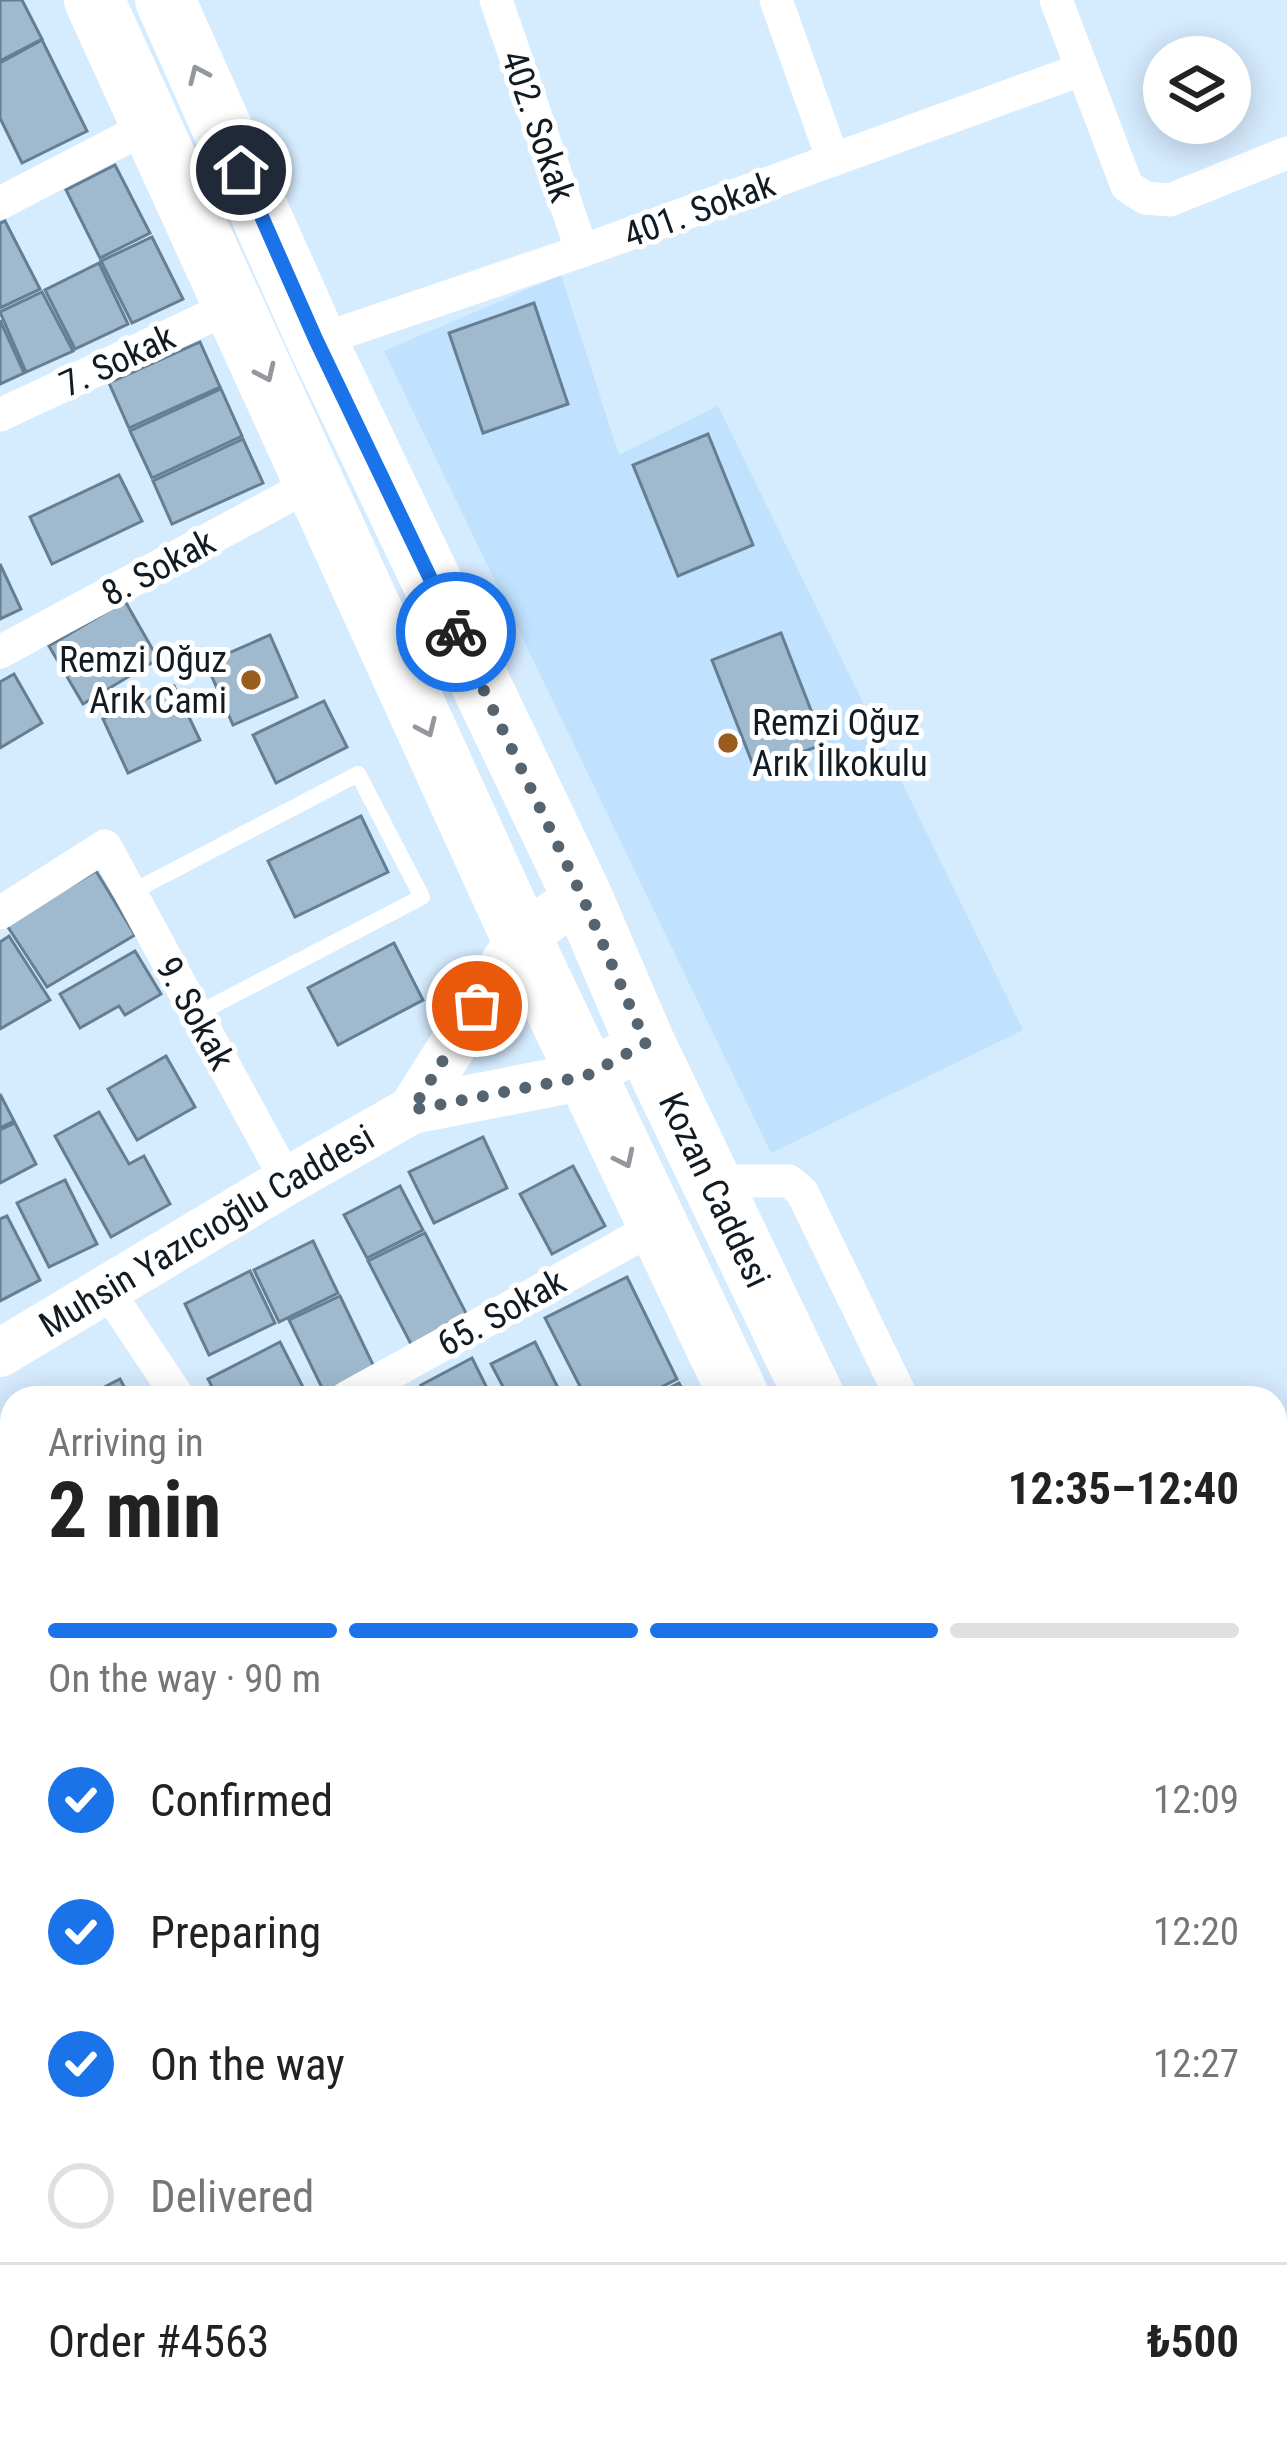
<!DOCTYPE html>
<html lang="en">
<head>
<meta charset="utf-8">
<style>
	body { margin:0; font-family:"Roboto Condensed",sans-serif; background:#f2f2f2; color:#222; height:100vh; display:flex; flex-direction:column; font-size:45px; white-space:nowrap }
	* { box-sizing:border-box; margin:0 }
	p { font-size:39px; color:#767676 }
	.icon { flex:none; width:66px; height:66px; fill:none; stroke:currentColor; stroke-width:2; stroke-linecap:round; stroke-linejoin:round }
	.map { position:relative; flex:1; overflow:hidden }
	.panel { position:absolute; left:0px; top:1386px; width:1287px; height:1059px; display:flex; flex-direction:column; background:#fff; border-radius:36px 36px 0 0; box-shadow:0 6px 30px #0003 }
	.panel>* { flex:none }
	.tools { position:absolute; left:1143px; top:36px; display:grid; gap:24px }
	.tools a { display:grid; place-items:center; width:108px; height:108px; border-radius:50%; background:#fff; box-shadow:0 6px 30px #0003; font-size:60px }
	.pin { position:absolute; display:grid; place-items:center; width:102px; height:102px; color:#fff; margin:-51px; border:6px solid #fff; border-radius:50%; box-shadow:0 3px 12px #0007 }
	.courier { position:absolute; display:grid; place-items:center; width:120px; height:120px; margin:-60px; border:9px solid #1a73e8; border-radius:50%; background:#fff; color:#222; box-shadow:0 3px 15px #0007 }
	.overview em { font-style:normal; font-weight:700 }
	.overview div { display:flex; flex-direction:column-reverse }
	.overview { display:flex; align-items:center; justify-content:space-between; height:204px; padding:0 48px }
	h1 { font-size:78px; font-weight:700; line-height:90px }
	.bar { display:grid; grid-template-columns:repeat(4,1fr); gap:18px 12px; align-content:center; height:144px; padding:0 48px }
	.bar i { height:15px; border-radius:9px; background:#e0e0e0 }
	.bar .current { background:#1a73e8 }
	.bar p { grid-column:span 4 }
	.line { display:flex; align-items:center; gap:30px; padding:0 48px; border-top:3px solid #e0e0e0 }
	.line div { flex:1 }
	ol { padding:0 48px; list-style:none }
	li { display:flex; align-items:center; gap:36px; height:132px }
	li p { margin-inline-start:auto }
	li .icon { padding:12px; border-radius:50%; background:#1a73e8; color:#fff; stroke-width:4 }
	li:last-child { color:#767676 }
	li i { width:66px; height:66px; border:6px solid #e0e0e0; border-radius:50% }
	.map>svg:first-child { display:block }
</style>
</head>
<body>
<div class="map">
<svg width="1287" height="2443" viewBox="0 0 1287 2443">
	<rect width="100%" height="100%" fill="#d5ebfe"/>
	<path fill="#c0e2fe" d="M561,275L619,455L718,406L1023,1030L771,1153L384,351Z"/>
	<g fill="#9fbacf" stroke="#657e92" stroke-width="3">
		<path d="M0,0H22L42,39L0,61Z"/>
		<path d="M42,40L87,131L22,163L0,118V63Z"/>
		<path d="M115,165L150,233L100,258L66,190Z"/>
		<path d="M5,221L40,289L0,308V223Z"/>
		<path d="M152,237L183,299L132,323L101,261Z"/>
		<path d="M99,263L128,324L75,349L45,290Z"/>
		<path d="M42,292L73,351L26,372L0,312Z"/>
		<path d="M534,303L568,404L483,433L449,333Z"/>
		<path d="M0,320L24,373L0,384Z"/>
		<path d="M200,342L220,387L129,428L109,383Z"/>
		<path d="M221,389L242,436L152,478L130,431Z"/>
		<path d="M708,434L753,545L678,576L633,465Z"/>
		<path d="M243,439L263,483L172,524L153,481Z"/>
		<path d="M119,475L142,521L52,564L30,517Z"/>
		<path d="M0,564L21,609L0,619Z"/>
		<path d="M125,601L158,659L83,704L49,646Z"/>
		<path d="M781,633L824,744L755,770L712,660Z"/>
		<path d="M270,635L297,697L233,725L206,663Z"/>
		<path d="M14,674L42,723L0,748V682Z"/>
		<path d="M174,686L200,740L128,773L103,719Z"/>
		<path d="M324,701L347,747L276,783L253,735Z"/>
		<path d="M361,816L388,872L295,917L268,861Z"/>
		<path d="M96,871L135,935L47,987L6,924Z"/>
		<path d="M9,936L50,1000L0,1029V942Z"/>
		<path d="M394,943L423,1000L338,1045L308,988Z"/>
		<path d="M135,951L161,994L125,1015L119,1006L80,1028L60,994Z"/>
		<path d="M166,1056L195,1107L137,1140L108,1089Z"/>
		<path d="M0,1094L14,1121L0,1128Z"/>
		<path d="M99,1112L129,1164L144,1156L170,1204L111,1237L55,1136Z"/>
		<path d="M15,1123L36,1164L0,1183V1130Z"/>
		<path d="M483,1137L507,1188L434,1223L409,1172Z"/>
		<path d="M573,1166L605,1226L552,1254L520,1194Z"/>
		<path d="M65,1180L97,1244L49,1267L17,1203Z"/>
		<path d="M400,1186L423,1230L367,1258L344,1215Z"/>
		<path d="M7,1216L40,1280L0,1301V1219Z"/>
		<path d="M425,1233L468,1317L412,1346L368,1261Z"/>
		<path d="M313,1241L338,1293L279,1322L254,1270Z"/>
		<path d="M250,1271L275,1323L209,1355L185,1304Z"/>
		<path d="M627,1277L677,1379L640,1398H586L545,1318Z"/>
		<path d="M340,1296L377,1373L327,1398L289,1320Z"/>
		<path d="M280,1342L307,1395L300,1398H218L208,1379Z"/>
		<path d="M535,1342L561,1394L552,1398H509L491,1364Z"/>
		<path d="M472,1358L492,1398H428L421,1385Z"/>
		<path d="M120,1379L130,1398H83Z"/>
		<path d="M679,1383L687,1398H650Z"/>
		<path d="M12,1436V1536L8,1538L0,1523V1442Z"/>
		<path d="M12,1598V1663L0,1640V1605Z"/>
		<path d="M0,1729L12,1751V1789L1,1794Z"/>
		<path d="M12,1890V1933L0,1914V1898Z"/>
		<path d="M0,1919L12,1938V2008L0,1991Z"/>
		<path d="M12,2016V2066L4,2071L0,2065V2024Z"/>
		<path d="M12,2165V2252L0,2238V2174Z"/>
		<path d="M0,2244L12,2258V2270L0,2281Z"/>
		<path d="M12,2275V2341L0,2350V2285Z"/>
		<path d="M0,2414L12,2424V2433H19L27,2443H0Z"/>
		<path d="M65,2433H111L101,2443H73Z"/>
		<path d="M185,2433H252L258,2440L253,2443H182L179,2438Z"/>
		<path d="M401,2433H425L430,2443H383Z"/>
		<path d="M427,2433H490L495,2443H433Z"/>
		<path d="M492,2433H541L542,2437L531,2443H498Z"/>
		<path d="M564,2433H628L633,2443H569Z"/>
		<path d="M632,2433H695L699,2443H637Z"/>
		<path d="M863,2433H909L902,2443H855Z"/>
		<path d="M911,2433H933L946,2443H904Z"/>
		<path d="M1040,2433H1139L1131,2443H1038L1031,2438Z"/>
		<path d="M1143,2433H1157L1168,2443H1135Z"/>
	</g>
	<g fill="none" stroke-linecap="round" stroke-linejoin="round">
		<path stroke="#fff" stroke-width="16" d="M130,893L358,774L422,897L197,1014"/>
		<g stroke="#fff" stroke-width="33">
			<path d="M496,0L582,251"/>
			<path d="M776,0L833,160"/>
			<path d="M1056,0L1127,186L1145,198L1170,200L1287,153"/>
			<path d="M0,203L151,125"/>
			<path d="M317,341L582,251L1080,70"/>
			<path d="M0,415L234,305"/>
			<path d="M0,652L315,482"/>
			<path d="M0,913L105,846L287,1181"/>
			<path d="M711,1181H789L802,1192L902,1398"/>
			<path d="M107,1290L179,1398"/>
			<path d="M346,1398L657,1226"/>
			<path d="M0,1590L12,1583"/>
			<path d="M0,1881L12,1874"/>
			<path d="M0,2102L12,2119"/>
			<path d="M0,2153L12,2145"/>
			<path d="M1275,2154L1287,2178"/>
			<path d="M0,2398L12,2411"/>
			<path d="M32,2433L41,2443"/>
			<path d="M966,2433L980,2443"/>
			<path d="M287,2443L305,2433"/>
			<path d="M754,2443L770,2433"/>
		</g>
		<g stroke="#fff" stroke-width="48">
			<path d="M412,1110L521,937L582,896"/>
			<path id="s1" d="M0,1353L287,1181L412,1110L586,1076L645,1043"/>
		</g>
		<g stroke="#fff" stroke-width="60">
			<path d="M94,0L521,937L740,1398"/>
			<path id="s2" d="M165,0L317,341L582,896L645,1043L815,1398"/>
			<path d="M1275,2364L1287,2389"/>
			<path d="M1228,2433L1234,2443"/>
		</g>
	</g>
	<defs><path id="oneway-chevron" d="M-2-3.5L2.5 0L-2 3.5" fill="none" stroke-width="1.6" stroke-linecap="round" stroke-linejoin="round" transform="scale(3)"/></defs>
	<g stroke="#94989c">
		<use href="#oneway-chevron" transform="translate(198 74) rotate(-114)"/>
		<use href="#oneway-chevron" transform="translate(266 373) rotate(65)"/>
		<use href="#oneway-chevron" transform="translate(427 728) rotate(66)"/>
		<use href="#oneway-chevron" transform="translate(625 1159) rotate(64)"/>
	</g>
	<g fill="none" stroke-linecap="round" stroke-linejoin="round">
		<path stroke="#566470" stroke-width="12" stroke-dasharray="0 21.6" d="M456,632L582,896L646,1043L586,1076L412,1110L477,1006"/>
		<path stroke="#1a73e8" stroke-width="15" d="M241,170L316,340L456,632"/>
	</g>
	<g fill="#995e1e" stroke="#fff" stroke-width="4.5">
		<circle cx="251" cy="680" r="12"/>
		<circle cx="728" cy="743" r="12"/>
	</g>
	<g text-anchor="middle" stroke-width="10" stroke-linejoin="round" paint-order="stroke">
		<g font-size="36" fill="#111b23" stroke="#fff">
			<text transform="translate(539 126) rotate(71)" y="13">402. Sokak</text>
			<text transform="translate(699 209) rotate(-20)" y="13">401. Sokak</text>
			<text transform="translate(117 360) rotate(-25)" y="13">7. Sokak</text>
			<text transform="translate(158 567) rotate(-28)" y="13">8. Sokak</text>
			<text transform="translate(196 1013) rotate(61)" y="13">9. Sokak</text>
			<text dy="13" stroke="none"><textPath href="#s2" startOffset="1311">Kozan Caddesi</textPath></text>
			<text dy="13" stroke="none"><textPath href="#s1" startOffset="240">Muhsin Yazıcıoğlu Caddesi</textPath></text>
			<text transform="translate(501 1312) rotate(-29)" y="13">65. Sokak</text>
		</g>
		<g font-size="36" fill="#111b23" stroke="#fff" text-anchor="end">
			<text x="227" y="672">Remzi Oğuz<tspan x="227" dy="41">Arık Cami</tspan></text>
			<text x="752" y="735" text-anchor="start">Remzi Oğuz<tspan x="752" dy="41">Arık İlkokulu</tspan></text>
		</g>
	</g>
</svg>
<div class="tools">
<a><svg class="icon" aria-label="layers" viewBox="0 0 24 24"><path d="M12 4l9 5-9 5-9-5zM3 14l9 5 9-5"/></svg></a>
</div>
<div class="pin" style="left:477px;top:1006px;background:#ea580c"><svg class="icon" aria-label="bag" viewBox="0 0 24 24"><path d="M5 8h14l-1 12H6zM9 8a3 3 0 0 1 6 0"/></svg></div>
<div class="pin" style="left:241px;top:170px;background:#1f2937"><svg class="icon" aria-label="home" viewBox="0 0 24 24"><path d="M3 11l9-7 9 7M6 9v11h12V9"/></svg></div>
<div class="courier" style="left:456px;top:632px"><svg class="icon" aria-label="bike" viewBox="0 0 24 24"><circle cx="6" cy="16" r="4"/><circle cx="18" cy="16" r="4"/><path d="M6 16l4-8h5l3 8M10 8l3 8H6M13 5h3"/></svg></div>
<section class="panel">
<div class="overview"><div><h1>2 min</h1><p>Arriving in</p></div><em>12:35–12:40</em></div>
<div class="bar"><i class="current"></i><i class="current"></i><i class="current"></i><i></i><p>On the way · 90 m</p></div>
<ol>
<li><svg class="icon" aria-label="check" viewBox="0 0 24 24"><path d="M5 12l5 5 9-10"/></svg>Confirmed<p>12:09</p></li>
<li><svg class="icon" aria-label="check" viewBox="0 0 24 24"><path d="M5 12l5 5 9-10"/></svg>Preparing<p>12:20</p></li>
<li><svg class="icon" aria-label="check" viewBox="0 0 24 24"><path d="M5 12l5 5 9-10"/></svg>On the way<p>12:27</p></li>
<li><i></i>Delivered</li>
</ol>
<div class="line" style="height:156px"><div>Order #4563</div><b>₺500</b></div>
</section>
</div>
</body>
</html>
